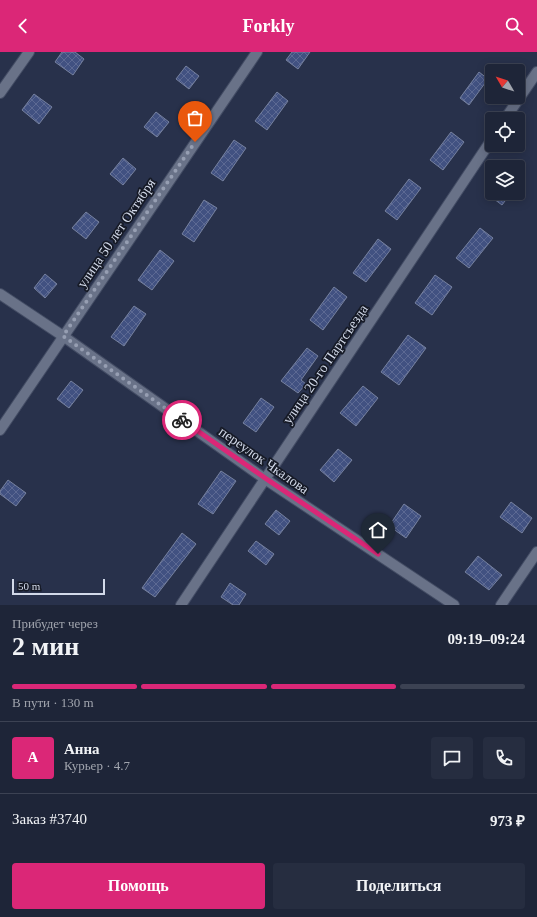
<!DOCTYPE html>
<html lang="ru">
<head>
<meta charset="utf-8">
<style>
	body { margin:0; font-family:Georgia,serif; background:#262d40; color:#f1f3f6; height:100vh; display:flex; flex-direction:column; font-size:15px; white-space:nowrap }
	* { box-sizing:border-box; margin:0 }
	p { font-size:13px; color:#a1a5ae }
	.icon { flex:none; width:22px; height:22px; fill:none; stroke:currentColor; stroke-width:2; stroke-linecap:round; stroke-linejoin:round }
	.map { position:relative; height:553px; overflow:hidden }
	.sheet { display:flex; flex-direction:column; background:#1e2538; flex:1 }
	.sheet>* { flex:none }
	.needle { width:26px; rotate:309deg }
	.tools { position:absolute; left:485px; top:12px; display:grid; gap:8px }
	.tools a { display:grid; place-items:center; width:40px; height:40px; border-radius:4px; background:#1e2538; box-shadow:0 2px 10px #0003,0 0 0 1px #3c4253; font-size:20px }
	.scale { position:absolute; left:12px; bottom:10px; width:93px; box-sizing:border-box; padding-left:4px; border:2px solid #d2d9e9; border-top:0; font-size:11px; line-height:14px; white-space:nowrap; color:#d2d9e9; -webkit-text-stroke:3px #161a26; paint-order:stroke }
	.pin { position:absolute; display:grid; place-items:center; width:34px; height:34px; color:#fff; margin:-41px -17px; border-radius:50% 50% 50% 0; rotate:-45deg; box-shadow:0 0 4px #0007 }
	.pin .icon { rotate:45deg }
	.courier { position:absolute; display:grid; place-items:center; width:40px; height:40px; margin:-20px; border:3px solid #db2777; border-radius:50%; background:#fff; color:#222; box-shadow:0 1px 5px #0007 }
	.summary em { font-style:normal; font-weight:700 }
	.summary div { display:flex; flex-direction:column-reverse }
	.summary { display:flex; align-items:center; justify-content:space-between; height:68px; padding:0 12px }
	h1 { font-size:26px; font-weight:700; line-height:30px }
	.bar { display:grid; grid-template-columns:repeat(4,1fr); gap:6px 4px; align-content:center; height:48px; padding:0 12px }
	.bar i { height:5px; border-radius:3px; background:#3c4253 }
	.bar .current { background:#db2777 }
	.bar p { grid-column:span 4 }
	.line { display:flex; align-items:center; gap:10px; padding:0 12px; border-top:1px solid #3c4253 }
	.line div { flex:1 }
	.round { display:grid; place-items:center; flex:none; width:42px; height:42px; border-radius:4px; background:#262d40 }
	.button { display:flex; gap:8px; margin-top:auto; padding:8px 12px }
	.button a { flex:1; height:46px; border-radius:4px; background:#db2777; color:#fff; font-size:16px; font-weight:700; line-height:46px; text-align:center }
	.button a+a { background:#262d40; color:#f1f3f6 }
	header { display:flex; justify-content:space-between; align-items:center; height:52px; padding:0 12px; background:#db2777; color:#fff; font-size:18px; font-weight:700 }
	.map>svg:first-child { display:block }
</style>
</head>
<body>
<header><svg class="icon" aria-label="back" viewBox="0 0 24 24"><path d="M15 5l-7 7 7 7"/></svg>Forkly<svg class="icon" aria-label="search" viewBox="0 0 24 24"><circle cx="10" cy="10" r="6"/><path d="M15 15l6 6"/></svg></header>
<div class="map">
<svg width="537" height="553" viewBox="0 0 537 553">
	<defs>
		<pattern id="building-cross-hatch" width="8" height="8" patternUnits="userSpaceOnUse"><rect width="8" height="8" fill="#415181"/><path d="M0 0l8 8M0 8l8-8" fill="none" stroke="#5c6993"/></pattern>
	</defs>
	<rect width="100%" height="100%" fill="#28314b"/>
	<g fill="url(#building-cross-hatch)" stroke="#76819f">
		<path d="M62,0H75L84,7L73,23L55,10Z"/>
		<path d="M292,0H310L298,17L286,8Z"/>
		<path d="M186,14L199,24L189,37L176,27Z"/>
		<path d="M479,20L488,27L469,53L460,46Z"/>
		<path d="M277,40L288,49L267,78L255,69Z"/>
		<path d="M34,42L52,55L39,72L22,58Z"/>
		<path d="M156,60L169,70L157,85L144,75Z"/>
		<path d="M451,80L464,90L443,118L430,108Z"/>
		<path d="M234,88L246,96L223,129L211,121Z"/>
		<path d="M123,106L136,117L123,133L110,122Z"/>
		<path d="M409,127L421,136L397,168L385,159Z"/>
		<path d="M486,141H511L502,153Z"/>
		<path d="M204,148L217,156L194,190L182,182Z"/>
		<path d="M86,160L99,170L86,187L72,176Z"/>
		<path d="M480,176L493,186L469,216L456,206Z"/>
		<path d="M378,187L391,197L366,230L353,221Z"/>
		<path d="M160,198L174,209L152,238L138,228Z"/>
		<path d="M45,222L57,232L45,246L34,236Z"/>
		<path d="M435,223L452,235L432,263L415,251Z"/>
		<path d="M334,235L347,245L323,278L310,268Z"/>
		<path d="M134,254L146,262L124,294L111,285Z"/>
		<path d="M408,283L426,296L399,333L381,320Z"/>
		<path d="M307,296L318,304L301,328L306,332L298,341L281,329Z"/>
		<path d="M71,329L83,338L69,356L57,347Z"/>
		<path d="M363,334L378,346L356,374L340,361Z"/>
		<path d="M261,346L274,355L256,380L243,371Z"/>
		<path d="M338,397L352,408L334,430L320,418Z"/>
		<path d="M221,419L236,429L213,462L198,452Z"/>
		<path d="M8,428L26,441L16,454L0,442V439Z"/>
		<path d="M511,450L532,466L522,481L500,465Z"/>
		<path d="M404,452L421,464L406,486L389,474Z"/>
		<path d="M276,458L290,469L279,483L265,472Z"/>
		<path d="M182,481L196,492L155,545L142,536Z"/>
		<path d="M256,489L274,502L266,513L248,499Z"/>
		<path d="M478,504L502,523L489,538L465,520Z"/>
		<path d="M230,531L246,542L239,553H233L221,545Z"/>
	</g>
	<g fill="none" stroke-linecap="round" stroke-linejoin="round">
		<g stroke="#434c64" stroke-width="12">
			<g id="minor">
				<path d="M0,41L29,0"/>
				<path d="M505,67L537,20"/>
				<path d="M0,242L63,284L265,427L454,553"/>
				<path d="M0,378L257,0"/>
				<path d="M181,553L492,87"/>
				<path d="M501,553L537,500"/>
			</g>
		</g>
		<use href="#minor" stroke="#697288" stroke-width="10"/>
	</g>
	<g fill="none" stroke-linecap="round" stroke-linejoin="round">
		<path stroke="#969eb2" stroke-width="4" stroke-dasharray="0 7.2" d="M182,368L63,284L195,90"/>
		<path stroke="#db2777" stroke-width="5" d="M182,368L265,426L378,502"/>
	</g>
	<g text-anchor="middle" stroke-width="3.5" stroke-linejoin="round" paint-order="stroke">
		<g font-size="14" fill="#d2d9e9" stroke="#161a26">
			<text transform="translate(116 181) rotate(-56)" y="5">улица 50 лет Октября</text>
			<text transform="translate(325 312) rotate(-56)" y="5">улица 20-го Партсъезда</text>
			<text transform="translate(264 408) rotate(35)" y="5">переулок Чкалова</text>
		</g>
	</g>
</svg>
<div class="tools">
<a><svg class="needle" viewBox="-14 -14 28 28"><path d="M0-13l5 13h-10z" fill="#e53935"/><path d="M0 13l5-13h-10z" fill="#a1a5ae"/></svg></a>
<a><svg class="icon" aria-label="locate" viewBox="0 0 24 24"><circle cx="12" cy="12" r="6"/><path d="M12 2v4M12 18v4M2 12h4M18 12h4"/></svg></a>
<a><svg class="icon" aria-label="layers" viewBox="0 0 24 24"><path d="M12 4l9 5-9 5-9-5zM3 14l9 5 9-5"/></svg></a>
</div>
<div class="scale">50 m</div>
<div class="pin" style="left:195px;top:90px;background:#ea580c"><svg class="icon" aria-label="bag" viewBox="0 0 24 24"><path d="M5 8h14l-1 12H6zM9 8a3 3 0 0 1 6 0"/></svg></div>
<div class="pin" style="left:378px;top:502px;background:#1f2937"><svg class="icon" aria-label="home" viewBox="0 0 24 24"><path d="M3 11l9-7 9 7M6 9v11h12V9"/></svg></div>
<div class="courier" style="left:182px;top:368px"><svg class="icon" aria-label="bike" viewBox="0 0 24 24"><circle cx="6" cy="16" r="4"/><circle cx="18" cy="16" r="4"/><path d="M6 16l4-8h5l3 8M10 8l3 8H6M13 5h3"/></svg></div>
</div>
<section class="sheet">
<div class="summary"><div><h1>2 мин</h1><p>Прибудет через</p></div><em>09:19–09:24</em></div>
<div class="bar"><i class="current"></i><i class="current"></i><i class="current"></i><i></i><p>В пути · 130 m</p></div>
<div class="line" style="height:72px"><b class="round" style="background:#db2777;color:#fff">А</b><div><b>Анна</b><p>Курьер · 4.7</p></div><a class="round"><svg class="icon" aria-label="chat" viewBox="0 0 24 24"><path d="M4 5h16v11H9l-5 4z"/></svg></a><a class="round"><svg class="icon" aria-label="phone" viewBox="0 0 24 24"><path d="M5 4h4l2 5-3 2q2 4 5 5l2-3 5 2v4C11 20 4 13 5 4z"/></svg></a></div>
<div class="line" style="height:52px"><div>Заказ #3740</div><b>973 ₽</b></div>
<div class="button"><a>Помощь</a><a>Поделиться</a></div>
</section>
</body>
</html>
